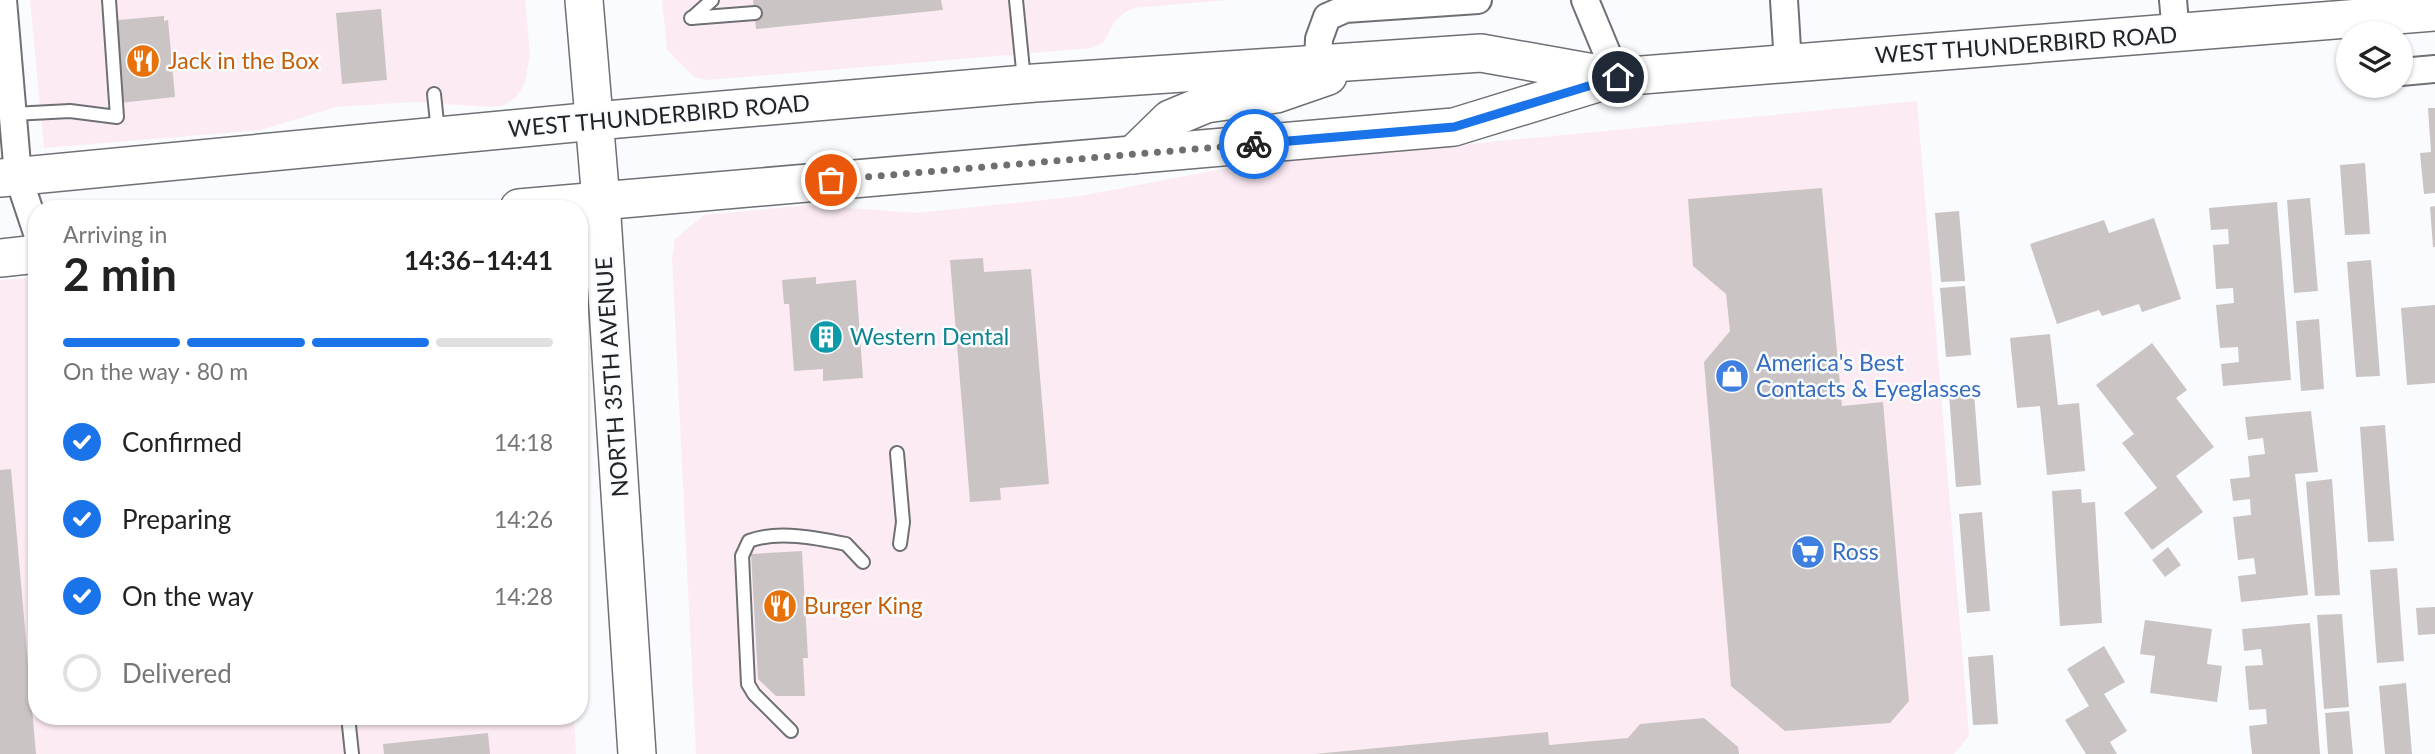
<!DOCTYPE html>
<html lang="en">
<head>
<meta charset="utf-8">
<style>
	body { margin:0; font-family:Lato,sans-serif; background:#f2f2f2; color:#222; height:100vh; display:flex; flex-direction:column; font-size:26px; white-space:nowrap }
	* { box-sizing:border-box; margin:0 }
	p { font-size:23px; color:#767676 }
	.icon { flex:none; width:38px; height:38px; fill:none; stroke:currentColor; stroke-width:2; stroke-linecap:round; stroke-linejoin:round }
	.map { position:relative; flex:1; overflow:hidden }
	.panel { position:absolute; left:28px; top:200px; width:560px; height:525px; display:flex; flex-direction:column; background:#fff; border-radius:28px; box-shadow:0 2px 5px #0004 }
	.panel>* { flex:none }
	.buttons { position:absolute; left:2336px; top:21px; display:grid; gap:14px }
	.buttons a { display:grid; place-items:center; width:77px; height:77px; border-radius:50%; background:#fff; box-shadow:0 2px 5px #0004; font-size:35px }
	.pin { position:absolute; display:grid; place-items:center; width:60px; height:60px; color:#fff; margin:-30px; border:4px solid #fff; border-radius:50%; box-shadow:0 2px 7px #0007 }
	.courier { position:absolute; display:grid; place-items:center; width:70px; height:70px; margin:-35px; border:5px solid #1a73e8; border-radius:50%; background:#fff; color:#222; box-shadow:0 2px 9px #0007 }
	.overview em { font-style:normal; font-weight:700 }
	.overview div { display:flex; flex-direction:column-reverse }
	.overview { display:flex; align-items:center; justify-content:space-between; height:119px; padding:0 35px }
	h1 { font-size:46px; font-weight:700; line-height:52px }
	.bar { display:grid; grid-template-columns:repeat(4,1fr); gap:10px 7px; align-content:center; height:84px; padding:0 35px }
	.bar i { height:9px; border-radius:5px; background:#e0e0e0 }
	.bar .active { background:#1a73e8 }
	.bar p { grid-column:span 4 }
	ol { padding:0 35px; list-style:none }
	li { display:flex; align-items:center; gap:21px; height:77px }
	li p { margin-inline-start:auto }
	li .icon { padding:7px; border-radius:50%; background:#1a73e8; color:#fff; stroke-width:4 }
	li:last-child { color:#767676 }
	li i { width:38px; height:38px; border:4px solid #e0e0e0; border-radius:50% }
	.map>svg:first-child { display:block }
</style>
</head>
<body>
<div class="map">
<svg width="2435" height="754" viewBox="0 0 2435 754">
	<rect width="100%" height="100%" fill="#f9fbfe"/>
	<g fill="#fdebf4">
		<path d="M30,0H525L530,54L525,83L517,96L505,105L492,107L413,102L336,107L261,130L44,148Z"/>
		<path d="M662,0H1227L1135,8L1125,12L1115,21L1103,43L1092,48L708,80L694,77L667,50Z"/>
		<path d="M1917,101L1969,736L1954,754H696L672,258L675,239L704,215L810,205L917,213L1080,196L1239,166Z"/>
		<path d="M37,277V716H574L576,754H0V280Z"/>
	</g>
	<g fill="#cac5c4">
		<path d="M753,0H941L943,10L756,29Z"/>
		<path d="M381,9L387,80L342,84L336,13Z"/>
		<path d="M164,16V21L168,20L175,97L119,103L111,26L118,25V20Z"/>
		<path d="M2428,108H2435V193L2424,194L2420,153L2431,152Z"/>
		<path d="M2365,163L2370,234L2345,235L2340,165Z"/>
		<path d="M1822,188L1842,406L1883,402L1909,701L1890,723L1785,731L1731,686L1704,362L1730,331L1726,294L1693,266L1688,199Z"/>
		<path d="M2310,198L2318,291L2294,293L2287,200Z"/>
		<path d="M2277,202L2291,380L2223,386L2221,364L2239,362L2238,347L2220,348L2216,305L2234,303L2233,288L2216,289L2213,245L2229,244L2228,229L2211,230L2209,208Z"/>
		<path d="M2435,206V247H2433L2430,207Z"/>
		<path d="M1959,211L1965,281L1941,282L1935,213Z"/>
		<path d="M2154,218L2181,299L2142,312L2139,304L2102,316L2099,310L2057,324L2030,244L2104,220L2109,233Z"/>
		<path d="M983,258L984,272L1031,269L1049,484L1000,488L1001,500L970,502L950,260Z"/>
		<path d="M2371,260L2380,376L2356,377L2347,262Z"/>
		<path d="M816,277V284L856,280L863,378L823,381V369L794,371L789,304H784L782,280Z"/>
		<path d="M1965,286L1971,355L1946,357L1940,288Z"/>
		<path d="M2435,305V383L2407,385L2401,308Z"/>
		<path d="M2319,319L2324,389L2301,391L2296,321Z"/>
		<path d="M2050,334L2058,405L2079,403L2085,471L2047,475L2040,406L2017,408L2010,338Z"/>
		<path d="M2152,343L2187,390L2176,398L2214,447L2176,476L2203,512L2152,550L2124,513L2157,488L2122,443L2134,434L2096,385Z"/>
		<path d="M1974,393L1981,485L1956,487L1949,394Z"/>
		<path d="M2311,411L2318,472L2295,474L2308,595L2241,602L2238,576L2256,574L2254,558L2238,560L2233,517L2251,515L2250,499L2233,501L2230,479L2250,477L2248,456L2265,454L2263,438L2248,440L2245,417Z"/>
		<path d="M2385,425L2394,541L2368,542L2360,427Z"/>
		<path d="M11,469L36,754H0V470Z"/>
		<path d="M2332,479L2340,595L2315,596L2306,482Z"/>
		<path d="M2081,489L2082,503L2095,502L2102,623L2060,626L2052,491Z"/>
		<path d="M1982,512L1990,611L1967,613L1959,514Z"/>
		<path d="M2168,547L2181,565L2165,577L2152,560Z"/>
		<path d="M802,551L808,658H803L805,696H776L758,679L751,554Z"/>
		<path d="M2397,568L2404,661L2377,663L2370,570Z"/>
		<path d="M2435,607V634L2418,635L2416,608Z"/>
		<path d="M2342,614L2349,707L2324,709L2317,615Z"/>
		<path d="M2145,620L2212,629L2207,664L2222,666L2217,702L2150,693L2155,656L2140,654Z"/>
		<path d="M2310,623L2320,754H2252L2249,726L2267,724L2266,709L2249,710L2245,666L2263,665L2261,649L2244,651L2242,629Z"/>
		<path d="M2104,646L2125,682L2104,694L2127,731L2110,742L2117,754H2086L2065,720L2089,706L2067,669Z"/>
		<path d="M1993,655L1998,724L1973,725L1968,657Z"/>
		<path d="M2406,683L2412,754H2385L2379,686Z"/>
		<path d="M2349,711L2353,754H2328L2325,713Z"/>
		<path d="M1704,718L1738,747L1739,754H1314L1548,732L1549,745L1628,738L1640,724Z"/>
		<path d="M488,733L490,754H384L383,744Z"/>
	</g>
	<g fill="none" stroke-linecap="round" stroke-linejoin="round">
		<g stroke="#6e7074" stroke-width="16">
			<g id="service">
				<path d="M1016,0L1024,80"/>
				<path d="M691,18L755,13"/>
				<path d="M692,18L712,0"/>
				<path d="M434,94L438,132"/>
				<path d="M13,114L70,111L117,117L109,0"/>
				<path d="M897,453L903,522L900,544"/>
				<path d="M348,716L352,754"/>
				<path d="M791,731L754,694L748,684L742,556L749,541C777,530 817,538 846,544L863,562"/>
			</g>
		</g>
		<g stroke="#6e7074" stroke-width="30">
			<g id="minor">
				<path d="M3,0L18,176L37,233"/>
				<path d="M1585,0L1617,77"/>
				<path d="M1784,0L1788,64"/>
				<path d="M2173,0L2176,34"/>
				<path d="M1318,63L1319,39L1327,17L1345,9L1478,0"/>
				<path d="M2401,72L2435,69"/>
			</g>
		</g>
		<g stroke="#6e7074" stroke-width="40">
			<g id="secondary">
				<path d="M584,0L601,201L637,754"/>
				<path d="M1133,155L1170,119L1206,104L1276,94L1328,76"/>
				<path d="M0,178L595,121L1035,83L1481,53L1610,76"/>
				<path d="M519,208L1454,127L1617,77L2435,12"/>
				<path d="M0,258L37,254"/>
			</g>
		</g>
		<use href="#service" stroke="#fff" stroke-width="12"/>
		<use href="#minor" stroke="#fff" stroke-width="26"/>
		<use href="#secondary" stroke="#fff" stroke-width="37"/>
	</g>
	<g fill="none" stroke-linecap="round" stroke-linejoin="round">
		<path stroke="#6d6f71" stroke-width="7" stroke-dasharray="0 12.6" d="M831,180L1254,144"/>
		<path stroke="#1a73e8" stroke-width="9" d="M1254,144L1454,127L1618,77"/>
	</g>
	<defs>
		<g id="restaurant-disc" transform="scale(1.75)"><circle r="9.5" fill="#e8710a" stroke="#f9fbfe"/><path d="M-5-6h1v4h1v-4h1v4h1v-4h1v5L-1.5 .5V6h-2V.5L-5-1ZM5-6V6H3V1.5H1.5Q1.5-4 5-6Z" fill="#fff"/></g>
		<g id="building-disc" transform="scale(1.75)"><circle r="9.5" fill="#0f9aa8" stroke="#f9fbfe"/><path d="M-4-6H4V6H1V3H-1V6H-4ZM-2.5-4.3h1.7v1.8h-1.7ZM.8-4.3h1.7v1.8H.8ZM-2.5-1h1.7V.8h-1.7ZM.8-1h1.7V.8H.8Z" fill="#fff"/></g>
		<g id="shop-disc" transform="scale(1.75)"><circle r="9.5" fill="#3f7fe0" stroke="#f9fbfe"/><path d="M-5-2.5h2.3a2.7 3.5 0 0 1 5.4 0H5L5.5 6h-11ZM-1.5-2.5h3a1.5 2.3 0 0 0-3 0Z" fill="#fff"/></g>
		<g id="supermarket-disc" transform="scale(1.75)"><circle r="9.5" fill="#3f7fe0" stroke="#f9fbfe"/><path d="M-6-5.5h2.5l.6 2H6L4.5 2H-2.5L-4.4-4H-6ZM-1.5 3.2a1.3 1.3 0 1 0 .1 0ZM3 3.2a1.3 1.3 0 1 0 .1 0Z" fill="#fff"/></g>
	</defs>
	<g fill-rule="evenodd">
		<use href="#restaurant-disc" x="143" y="61"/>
		<use href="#building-disc" x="826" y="337"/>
		<use href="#shop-disc" x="1732" y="376"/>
		<use href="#supermarket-disc" x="1808" y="552"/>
		<use href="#restaurant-disc" x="780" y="606"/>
	</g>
	<g text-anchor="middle" stroke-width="5" stroke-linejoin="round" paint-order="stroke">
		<g font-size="23" fill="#222325" stroke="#f9fbfe">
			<text transform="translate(2026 45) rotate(-4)" y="8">WEST THUNDERBIRD ROAD</text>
			<text transform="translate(659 116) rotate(-5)" y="8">WEST THUNDERBIRD ROAD</text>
			<text transform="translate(612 377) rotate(-94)" y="8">NORTH 35TH AVENUE</text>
		</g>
		<g font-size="23" fill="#c56008" stroke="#f9fbfe" text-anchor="start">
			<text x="168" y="69">Jack in the Box</text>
			<text x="804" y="614">Burger King</text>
		</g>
		<g font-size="23" fill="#0d838f" stroke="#f9fbfe" text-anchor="start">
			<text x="850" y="345">Western Dental</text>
		</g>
		<g font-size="23" fill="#366cbe" stroke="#f9fbfe" text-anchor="start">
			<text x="1756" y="371">America's Best<tspan x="1756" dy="26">Contacts &amp; Eyeglasses</tspan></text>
			<text x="1832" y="560">Ross</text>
		</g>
	</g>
</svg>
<div class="buttons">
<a><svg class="icon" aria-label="layers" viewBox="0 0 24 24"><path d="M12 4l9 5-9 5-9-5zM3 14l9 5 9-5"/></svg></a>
</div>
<div class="pin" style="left:831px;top:180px;background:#ea580c"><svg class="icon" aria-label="bag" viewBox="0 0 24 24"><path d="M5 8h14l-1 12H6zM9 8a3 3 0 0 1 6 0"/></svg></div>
<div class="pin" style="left:1618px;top:77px;background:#1f2937"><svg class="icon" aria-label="home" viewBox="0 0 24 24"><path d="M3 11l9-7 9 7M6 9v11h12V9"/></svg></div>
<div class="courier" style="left:1254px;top:144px"><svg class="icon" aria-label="bike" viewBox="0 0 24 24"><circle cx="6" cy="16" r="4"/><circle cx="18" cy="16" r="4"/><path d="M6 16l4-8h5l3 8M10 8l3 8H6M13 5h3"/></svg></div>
<section class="panel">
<div class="overview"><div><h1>2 min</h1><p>Arriving in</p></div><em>14:36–14:41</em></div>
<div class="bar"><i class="active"></i><i class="active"></i><i class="active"></i><i></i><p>On the way · 80 m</p></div>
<ol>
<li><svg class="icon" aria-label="check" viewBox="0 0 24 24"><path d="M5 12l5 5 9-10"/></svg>Confirmed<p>14:18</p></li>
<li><svg class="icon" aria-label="check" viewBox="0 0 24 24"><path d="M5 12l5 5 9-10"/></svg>Preparing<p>14:26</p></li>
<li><svg class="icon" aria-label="check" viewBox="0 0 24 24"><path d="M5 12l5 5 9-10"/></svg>On the way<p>14:28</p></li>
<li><i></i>Delivered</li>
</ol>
</section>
</div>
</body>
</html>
